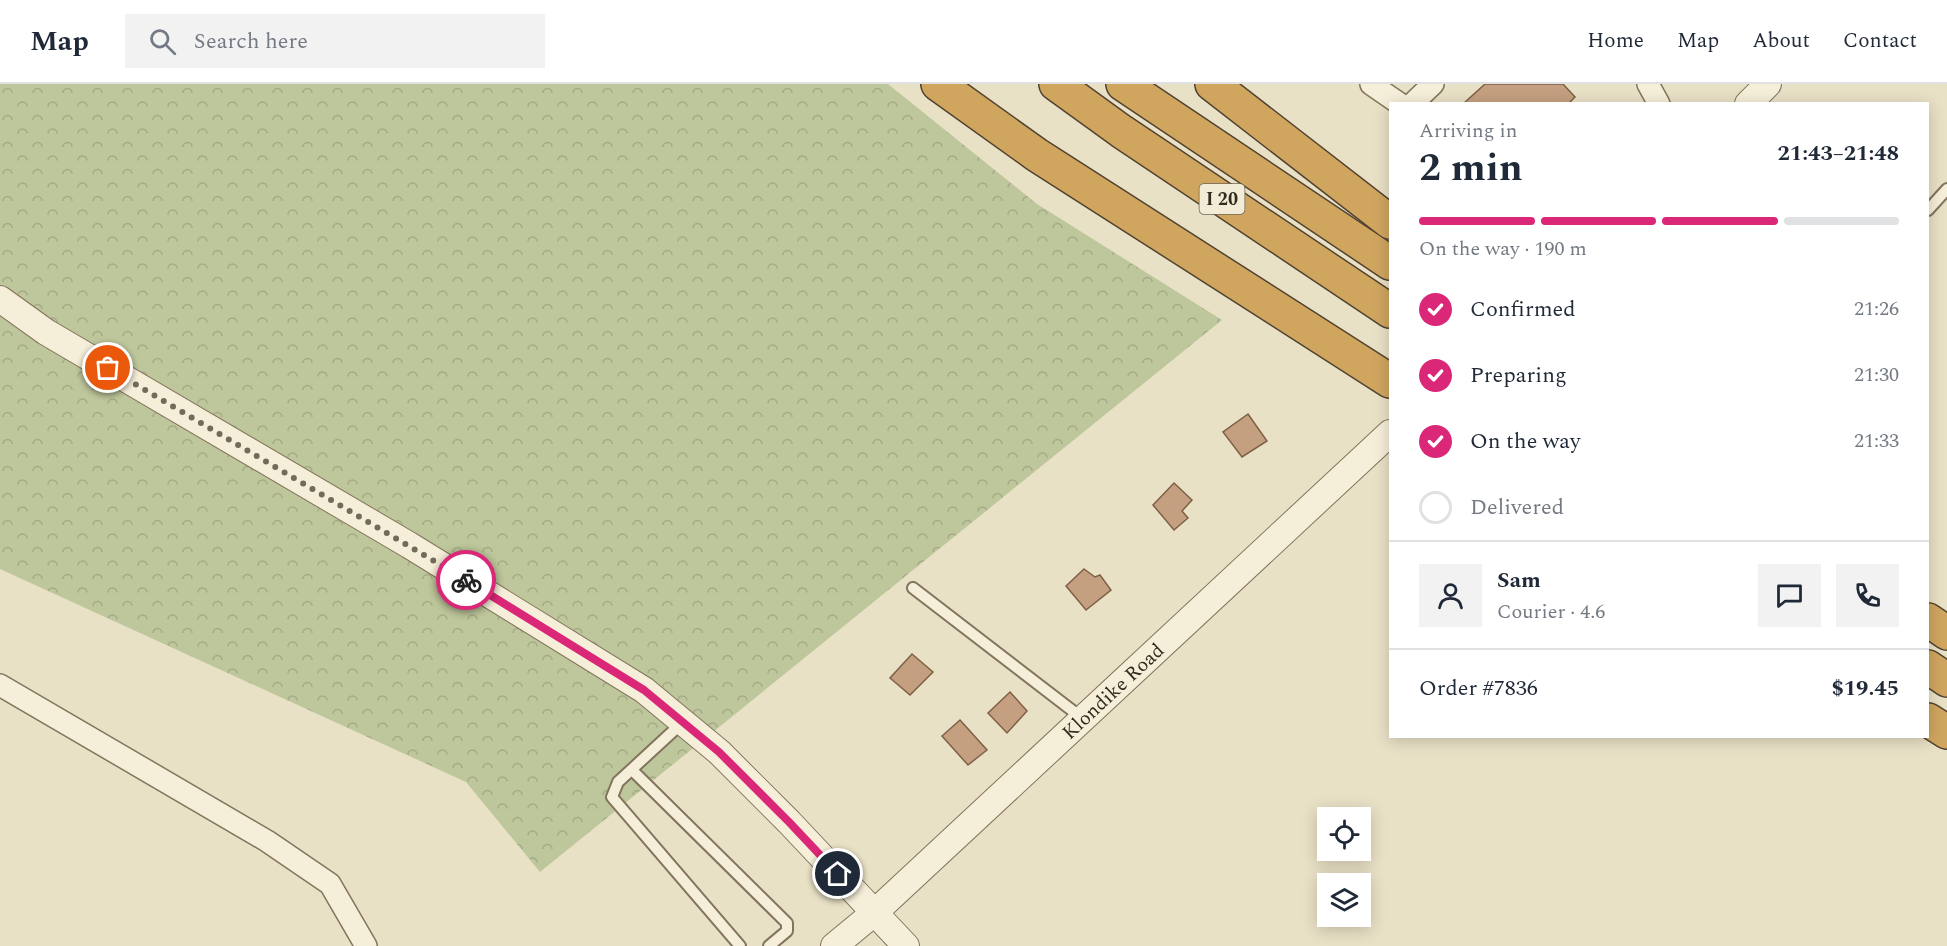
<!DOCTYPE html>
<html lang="en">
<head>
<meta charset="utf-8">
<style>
	body { margin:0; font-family:Spectral,serif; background:#f2f2f3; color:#1f2937; height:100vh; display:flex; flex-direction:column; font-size:22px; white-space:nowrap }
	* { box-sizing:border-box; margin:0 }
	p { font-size:20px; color:#747a83 }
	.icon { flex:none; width:33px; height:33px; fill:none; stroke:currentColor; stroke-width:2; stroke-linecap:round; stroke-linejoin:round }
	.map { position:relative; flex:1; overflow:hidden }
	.drawer { position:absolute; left:1389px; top:18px; width:540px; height:636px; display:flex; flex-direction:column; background:#fff; border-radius:0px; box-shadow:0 3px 15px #0003 }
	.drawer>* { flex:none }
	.tools { position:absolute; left:1317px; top:723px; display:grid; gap:12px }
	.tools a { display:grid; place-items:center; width:54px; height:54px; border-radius:0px; background:#fff; box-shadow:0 3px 15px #0003; font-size:30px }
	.pin { position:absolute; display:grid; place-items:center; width:51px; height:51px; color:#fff; margin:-26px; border:3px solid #fff; border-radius:50%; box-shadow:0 2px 6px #0007 }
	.courier { position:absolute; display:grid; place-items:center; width:60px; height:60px; margin:-30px; border:4px solid #db2777; border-radius:50%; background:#fff; color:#222; box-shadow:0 2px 8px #0007 }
	.summary em { font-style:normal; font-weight:700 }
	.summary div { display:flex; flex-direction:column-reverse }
	.summary { display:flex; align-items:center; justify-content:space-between; height:102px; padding:0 30px }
	h1 { font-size:39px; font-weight:700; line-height:45px }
	.bar { display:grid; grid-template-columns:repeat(4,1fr); gap:9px 6px; align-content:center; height:72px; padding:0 30px }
	.bar i { height:8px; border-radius:4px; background:#e0e1e3 }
	.bar .on { background:#db2777 }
	.bar p { grid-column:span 4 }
	.line { display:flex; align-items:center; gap:15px; padding:0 30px; border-top:2px solid #e0e1e3 }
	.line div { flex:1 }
	.round { display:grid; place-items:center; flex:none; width:63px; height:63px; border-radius:0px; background:#f2f2f3 }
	ol { padding:0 30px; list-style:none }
	li { display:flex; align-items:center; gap:18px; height:66px }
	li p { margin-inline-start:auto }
	li .icon { padding:6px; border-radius:50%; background:#db2777; color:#fff; stroke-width:4 }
	li:last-child { color:#747a83 }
	li i { width:33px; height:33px; border:3px solid #e0e1e3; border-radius:50% }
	header { display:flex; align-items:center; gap:36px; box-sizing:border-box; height:84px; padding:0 30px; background:#fff; border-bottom:2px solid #e0e1e3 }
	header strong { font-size:28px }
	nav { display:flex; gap:33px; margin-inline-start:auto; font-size:21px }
	.search { width:420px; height:54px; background:#f2f2f3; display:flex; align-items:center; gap:15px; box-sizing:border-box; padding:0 21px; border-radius:0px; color:#747a83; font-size:22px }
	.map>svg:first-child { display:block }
</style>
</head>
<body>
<header>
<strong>Map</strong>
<div class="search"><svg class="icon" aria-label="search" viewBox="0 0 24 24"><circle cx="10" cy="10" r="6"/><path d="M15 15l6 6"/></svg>Search here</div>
<nav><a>Home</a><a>Map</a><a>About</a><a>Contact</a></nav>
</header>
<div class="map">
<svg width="1947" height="862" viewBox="0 0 1947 862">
	<defs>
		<pattern id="forest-crowns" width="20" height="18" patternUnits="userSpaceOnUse" patternTransform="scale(1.5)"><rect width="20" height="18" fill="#bec69b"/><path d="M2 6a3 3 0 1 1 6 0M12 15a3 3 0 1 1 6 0" fill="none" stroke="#a4aa85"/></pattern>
	</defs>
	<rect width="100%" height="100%" fill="#e9e1c6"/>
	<path fill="url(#forest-crowns)" d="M0,0H888L1037,120L1222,236L540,788L466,698L0,485Z"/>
	<g fill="#c4a080" stroke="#7f6046" stroke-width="1.5">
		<path d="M1485,0H1563L1575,13L1568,20H1463Z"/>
		<path d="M1248,330L1267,357L1242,373L1223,348Z"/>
		<path d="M1174,399L1192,416L1182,427L1188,434L1174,446L1153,421Z"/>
		<path d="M1084,485L1095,493L1100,491L1111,506L1086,526L1066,502Z"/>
		<path d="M912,570L933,588L910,611L890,594Z"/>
		<path d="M1010,608L1027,627L1007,649L988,629Z"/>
		<path d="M960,636L987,666L968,681L942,652Z"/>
	</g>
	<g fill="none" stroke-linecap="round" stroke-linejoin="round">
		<g stroke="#83745d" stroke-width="14">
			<g id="service">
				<path d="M1928,126L1947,105"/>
				<path d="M913,504L1082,634"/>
				<path d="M683,638L618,698L612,713L740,862"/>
				<path d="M632,686L787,839V847L769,862"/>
			</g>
		</g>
		<g stroke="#83745d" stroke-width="24">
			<g id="minor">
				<path d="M1371,0L1400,20"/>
				<path d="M1648,0L1659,20"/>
				<path d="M1412,20L1433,0"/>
				<path d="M0,601L267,757L330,800L366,862"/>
			</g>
		</g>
		<g stroke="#83745d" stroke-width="28">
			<g id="tertiary">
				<path d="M1748,20L1768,0"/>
				<path d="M0,215L46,248L409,461L644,606L719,668L789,738L906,862"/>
				<path id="s1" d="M834,862L874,829L1390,349"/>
			</g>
		</g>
		<g stroke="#514231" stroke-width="36">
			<g id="motorway">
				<path d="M938,0L1037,71L1390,297"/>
				<path d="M1056,0L1121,47L1390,227"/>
				<path d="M1123,0L1390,179"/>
				<path d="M1212,0L1390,138"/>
				<path d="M1928,536L1947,549"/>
				<path d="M1928,583L1947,596"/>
				<path d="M1928,636L1947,648"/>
			</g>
		</g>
		<use href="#service" stroke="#f5eed8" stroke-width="10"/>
		<use href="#minor" stroke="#f5eed8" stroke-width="21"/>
		<use href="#tertiary" stroke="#f5eed8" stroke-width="26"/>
		<use href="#motorway" stroke="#d0a65f" stroke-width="33"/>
	</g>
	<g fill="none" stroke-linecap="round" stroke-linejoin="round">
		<path stroke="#736b5a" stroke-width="6" stroke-dasharray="0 10.8" d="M108,284L466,496"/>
		<path stroke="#db2777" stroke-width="8" d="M466,496L644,606L719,668L789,738L838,790"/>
	</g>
	<g text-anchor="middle" stroke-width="4.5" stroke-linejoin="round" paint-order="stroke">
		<rect fill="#f2ebd5" stroke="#6d6556" stroke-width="1.5" x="1199.5" y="100" width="45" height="30" rx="4.5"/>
		<g font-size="18" font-weight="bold" fill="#342b20">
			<text x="1222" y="121">I 20</text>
		</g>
		<g font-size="20" fill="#342b20" stroke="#f2ebd5">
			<text dy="7" stroke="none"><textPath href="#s1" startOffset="378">Klondike Road</textPath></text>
		</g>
	</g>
</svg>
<div class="tools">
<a><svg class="icon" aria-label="locate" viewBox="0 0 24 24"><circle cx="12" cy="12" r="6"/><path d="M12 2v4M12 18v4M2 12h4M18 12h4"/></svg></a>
<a><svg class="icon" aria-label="layers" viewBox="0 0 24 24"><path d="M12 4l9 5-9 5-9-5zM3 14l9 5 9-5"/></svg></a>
</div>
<div class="pin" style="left:108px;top:284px;background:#ea580c"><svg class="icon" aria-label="bag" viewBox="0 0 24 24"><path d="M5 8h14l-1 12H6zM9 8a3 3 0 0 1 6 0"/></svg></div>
<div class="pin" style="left:838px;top:790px;background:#1f2937"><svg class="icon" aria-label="home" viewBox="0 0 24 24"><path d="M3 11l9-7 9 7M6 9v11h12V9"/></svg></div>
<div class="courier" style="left:466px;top:496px"><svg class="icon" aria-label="bike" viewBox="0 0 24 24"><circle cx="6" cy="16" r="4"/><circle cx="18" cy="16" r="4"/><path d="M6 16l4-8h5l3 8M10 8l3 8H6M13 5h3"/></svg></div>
<section class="drawer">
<div class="summary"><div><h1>2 min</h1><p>Arriving in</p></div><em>21:43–21:48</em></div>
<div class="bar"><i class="on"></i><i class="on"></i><i class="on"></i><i></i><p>On the way · 190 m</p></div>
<ol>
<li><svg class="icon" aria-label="check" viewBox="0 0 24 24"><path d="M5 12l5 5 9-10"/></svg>Confirmed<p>21:26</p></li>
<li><svg class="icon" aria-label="check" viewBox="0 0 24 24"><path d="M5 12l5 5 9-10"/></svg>Preparing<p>21:30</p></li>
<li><svg class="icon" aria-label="check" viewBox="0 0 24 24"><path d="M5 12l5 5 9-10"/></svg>On the way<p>21:33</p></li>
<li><i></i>Delivered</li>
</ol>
<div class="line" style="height:108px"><a class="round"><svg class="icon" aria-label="person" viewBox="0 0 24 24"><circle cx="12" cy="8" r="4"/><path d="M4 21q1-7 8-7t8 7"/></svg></a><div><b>Sam</b><p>Courier · 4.6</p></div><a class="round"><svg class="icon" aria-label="chat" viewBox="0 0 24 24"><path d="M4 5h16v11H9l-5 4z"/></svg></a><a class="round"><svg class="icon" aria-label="phone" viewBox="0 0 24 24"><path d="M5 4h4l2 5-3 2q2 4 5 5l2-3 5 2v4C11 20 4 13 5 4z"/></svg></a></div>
<div class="line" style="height:78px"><div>Order #7836</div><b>$19.45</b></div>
</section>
</div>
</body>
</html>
